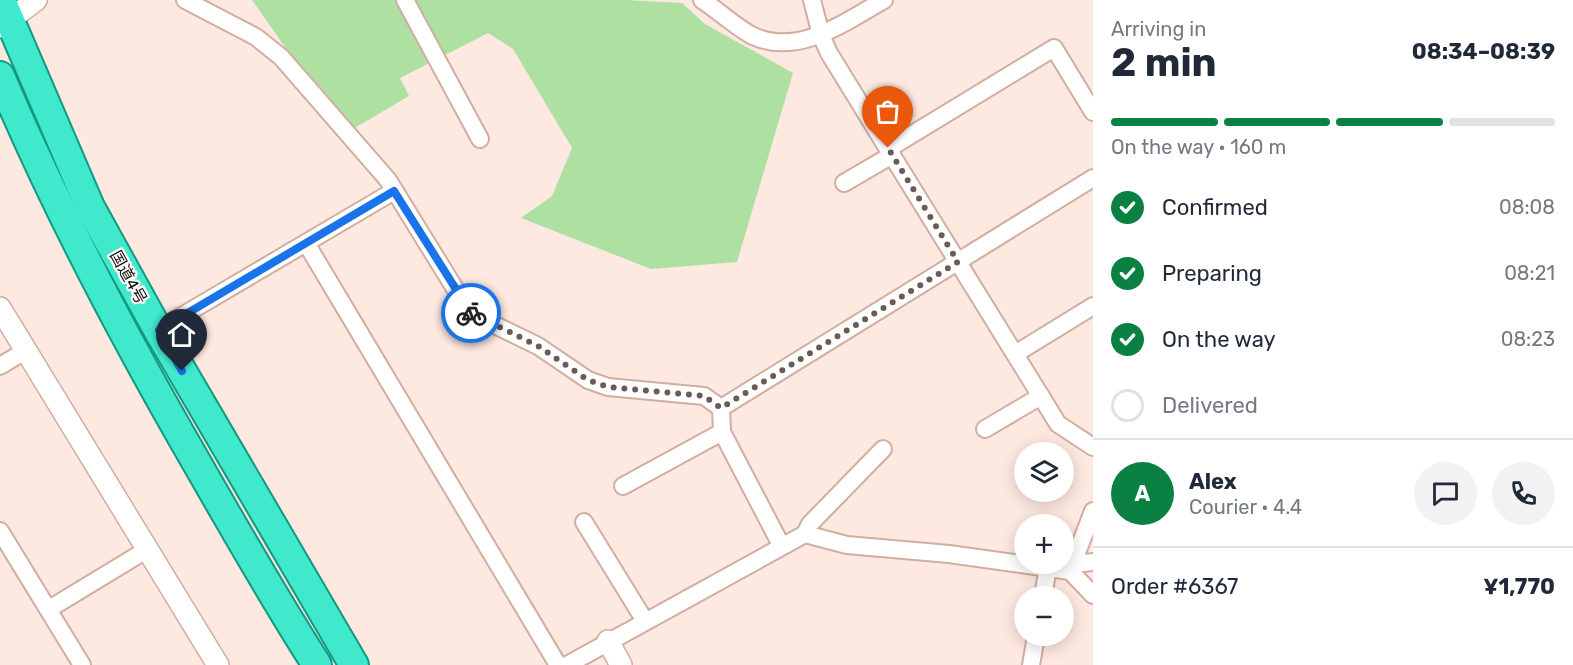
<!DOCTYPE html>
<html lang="en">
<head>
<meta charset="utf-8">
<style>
	body { margin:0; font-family:Rubik,"Noto Sans JP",sans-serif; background:#f2f2f3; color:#1f2937; height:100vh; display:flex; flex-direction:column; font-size:22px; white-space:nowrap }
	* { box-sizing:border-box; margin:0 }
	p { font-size:20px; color:#747a83 }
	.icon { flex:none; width:33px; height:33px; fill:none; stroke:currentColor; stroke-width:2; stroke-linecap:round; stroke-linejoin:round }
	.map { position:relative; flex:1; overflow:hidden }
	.drawer { display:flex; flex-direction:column; background:#fff; width:480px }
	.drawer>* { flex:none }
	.buttons { position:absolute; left:1014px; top:442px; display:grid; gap:12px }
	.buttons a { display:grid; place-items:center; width:60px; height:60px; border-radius:50%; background:#fff; box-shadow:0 3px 15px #0003; font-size:30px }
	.pin { position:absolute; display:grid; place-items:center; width:51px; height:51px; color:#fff; margin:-62px -26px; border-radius:50% 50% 50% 0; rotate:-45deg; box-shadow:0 0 6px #0007 }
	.pin .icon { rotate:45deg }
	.courier { position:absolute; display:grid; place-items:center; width:60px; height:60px; margin:-30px; border:4px solid #1a73e8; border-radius:50%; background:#fff; color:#222; box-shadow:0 2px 8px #0007 }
	.headline em { font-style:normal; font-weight:700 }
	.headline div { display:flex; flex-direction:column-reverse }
	.headline { display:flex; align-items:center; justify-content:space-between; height:102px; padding:0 18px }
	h1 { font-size:39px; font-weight:700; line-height:45px }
	.bar { display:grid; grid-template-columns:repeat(4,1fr); gap:9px 6px; align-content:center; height:72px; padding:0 18px }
	.bar i { height:8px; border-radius:4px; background:#e0e1e3 }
	.bar .active { background:#0b8043 }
	.bar p { grid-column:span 4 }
	.line { display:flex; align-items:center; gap:15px; padding:0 18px; border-top:2px solid #e0e1e3 }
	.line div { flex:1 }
	.round { display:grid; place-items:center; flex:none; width:63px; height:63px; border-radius:32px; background:#f2f2f3 }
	ol { padding:0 18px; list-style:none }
	li { display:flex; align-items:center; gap:18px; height:66px }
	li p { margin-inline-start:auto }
	li .icon { padding:6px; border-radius:50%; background:#0b8043; color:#fff; stroke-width:4 }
	li:last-child { color:#747a83 }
	li i { width:33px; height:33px; border:3px solid #e0e1e3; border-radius:50% }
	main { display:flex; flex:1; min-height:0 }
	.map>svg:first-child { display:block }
</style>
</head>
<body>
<main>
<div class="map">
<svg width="1093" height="665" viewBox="0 0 1093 665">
	<rect width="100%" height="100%" fill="#fee9e0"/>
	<path fill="#aee0a2" d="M252,0H626L682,3L705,24L793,73L737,262L651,269L521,218L552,196L572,148L513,49L488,33L400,78L409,96L353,129L296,63Z"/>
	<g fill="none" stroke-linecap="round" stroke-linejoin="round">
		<g stroke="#d0aea0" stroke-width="20">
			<g id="minor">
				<path d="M185,0L256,37L281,57L388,180L470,313L538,346L588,380L608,387L704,396L721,408L722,432L781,545"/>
				<path d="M405,0L480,139"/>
				<path d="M702,0C719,11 733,25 751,35C797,58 845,22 884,0"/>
				<path d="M812,0L821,35L829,53L888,149L1054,48L1093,112"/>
				<path d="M888,149L1058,424L1093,447"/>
				<path d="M844,183L892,155"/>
				<path d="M306,243L558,665"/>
				<path d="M158,330L394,191"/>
				<path d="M1015,354L1093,306"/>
				<path d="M0,366L25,351"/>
				<path d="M721,408L1093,178"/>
				<path d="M985,429L1041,396"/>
				<path d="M623,486L722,432"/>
				<path d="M584,522L645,621"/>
				<path d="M0,531L82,665"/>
				<path d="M805,534L810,524L883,449"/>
				<path d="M1074,564L1093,562"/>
				<path d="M1070,571L1093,511"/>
				<path d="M1043,597L1048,567"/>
				<path d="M49,609L148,549"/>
				<path d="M567,665L805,534L847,545L949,554L1070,571L1093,595"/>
				<path d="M1031,665L1036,636"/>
			</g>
		</g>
		<g stroke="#d0aea0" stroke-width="24">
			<g id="tertiary">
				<path d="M0,27L36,0"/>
				<path d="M0,308L218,665"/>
				<path d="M608,641L621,665"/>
			</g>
		</g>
		<g stroke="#149880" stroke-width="32">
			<g id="trunk">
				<path d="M1,0L90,207L158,330L354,665"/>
				<path d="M0,76C57,211 125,339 198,465C237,533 275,600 317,665"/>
			</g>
		</g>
		<use href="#minor" stroke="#fff" stroke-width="16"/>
		<use href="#tertiary" stroke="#fff" stroke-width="21"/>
		<use href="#trunk" stroke="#40e8cc" stroke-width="28"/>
	</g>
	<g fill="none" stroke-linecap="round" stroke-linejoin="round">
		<path stroke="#6a5b55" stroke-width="6" stroke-dasharray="0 10.8" d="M471,313L538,346L588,380L608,387L704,396L721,408L958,262L888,148"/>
		<path stroke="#1a73e8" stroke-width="8" d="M182,371L159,330L394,191L471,313"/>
	</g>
	<g text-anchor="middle" stroke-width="4.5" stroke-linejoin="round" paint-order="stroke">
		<g font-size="16" fill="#1a0e0a" stroke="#fff">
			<text transform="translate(129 277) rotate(61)" y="6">国道4号</text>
		</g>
	</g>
</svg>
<div class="buttons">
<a><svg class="icon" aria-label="layers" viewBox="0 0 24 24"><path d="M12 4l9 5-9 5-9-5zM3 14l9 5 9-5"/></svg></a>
<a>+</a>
<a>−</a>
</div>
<div class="pin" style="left:888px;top:148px;background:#ea580c"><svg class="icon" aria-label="bag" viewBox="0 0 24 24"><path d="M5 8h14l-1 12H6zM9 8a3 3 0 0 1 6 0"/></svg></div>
<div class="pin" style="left:182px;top:371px;background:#1f2937"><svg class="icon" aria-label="home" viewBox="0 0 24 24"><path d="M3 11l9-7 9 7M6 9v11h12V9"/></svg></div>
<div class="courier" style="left:471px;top:313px"><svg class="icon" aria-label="bike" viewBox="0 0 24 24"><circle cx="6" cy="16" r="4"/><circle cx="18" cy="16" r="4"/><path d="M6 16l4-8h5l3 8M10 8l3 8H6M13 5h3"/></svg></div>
</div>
<section class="drawer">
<div class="headline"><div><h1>2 min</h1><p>Arriving in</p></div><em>08:34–08:39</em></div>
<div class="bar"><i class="active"></i><i class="active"></i><i class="active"></i><i></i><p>On the way · 160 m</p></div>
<ol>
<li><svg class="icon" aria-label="check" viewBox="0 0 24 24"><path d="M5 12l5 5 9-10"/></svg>Confirmed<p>08:08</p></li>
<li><svg class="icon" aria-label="check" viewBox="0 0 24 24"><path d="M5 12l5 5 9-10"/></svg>Preparing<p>08:21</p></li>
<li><svg class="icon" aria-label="check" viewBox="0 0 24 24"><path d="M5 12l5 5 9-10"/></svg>On the way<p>08:23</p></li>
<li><i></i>Delivered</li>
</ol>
<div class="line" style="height:108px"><b class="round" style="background:#0b8043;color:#fff">A</b><div><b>Alex</b><p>Courier · 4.4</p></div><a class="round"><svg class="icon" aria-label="chat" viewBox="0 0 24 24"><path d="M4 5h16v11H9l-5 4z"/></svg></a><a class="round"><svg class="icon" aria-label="phone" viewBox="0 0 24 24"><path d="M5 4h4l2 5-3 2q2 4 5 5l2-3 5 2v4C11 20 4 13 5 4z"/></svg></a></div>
<div class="line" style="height:78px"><div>Order #6367</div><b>¥1,770</b></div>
</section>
</main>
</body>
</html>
